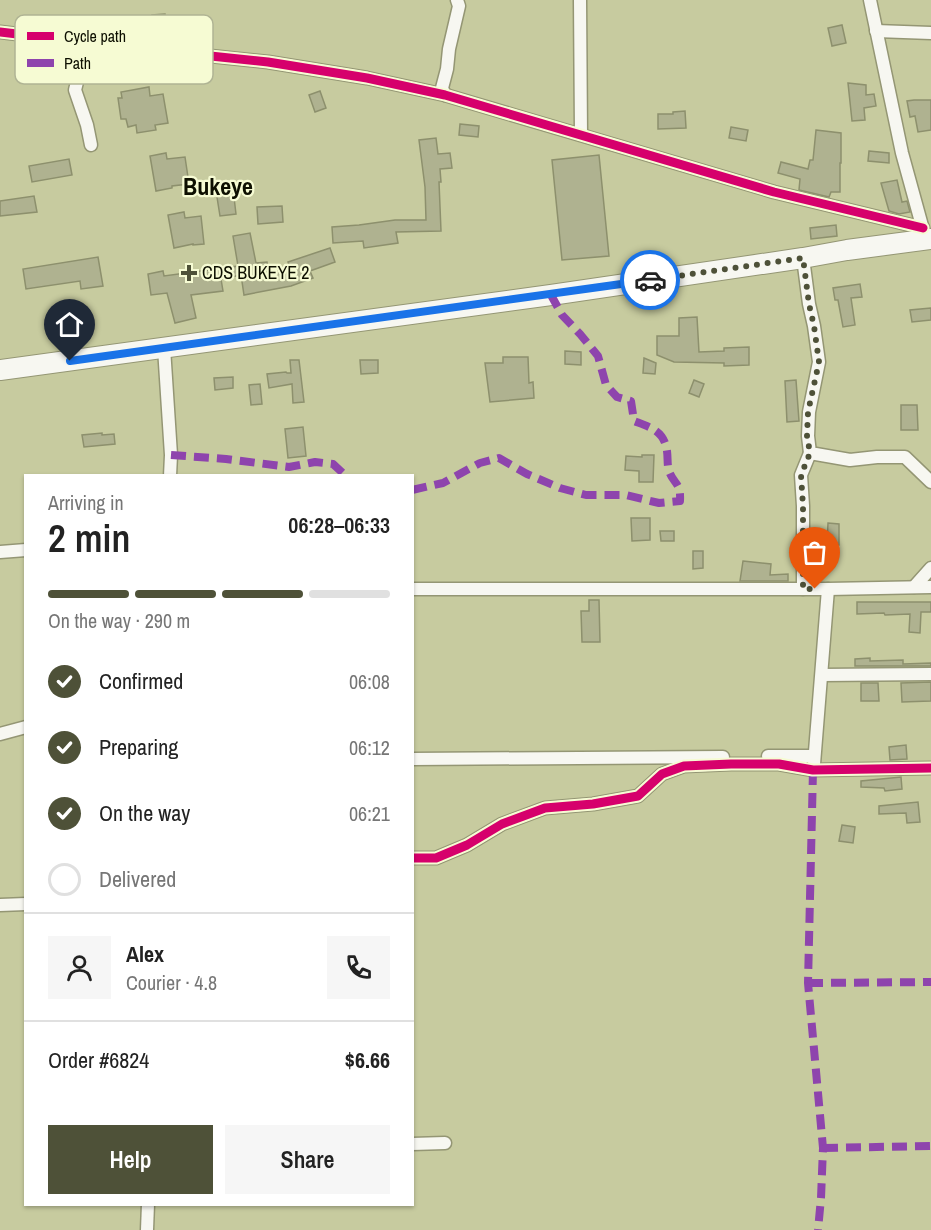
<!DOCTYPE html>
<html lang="en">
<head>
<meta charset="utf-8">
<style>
	body { margin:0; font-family:"Archivo Narrow",sans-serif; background:#f6f6f6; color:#222; height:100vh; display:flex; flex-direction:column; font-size:22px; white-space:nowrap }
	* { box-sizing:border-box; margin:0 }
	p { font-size:20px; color:#767676 }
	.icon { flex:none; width:33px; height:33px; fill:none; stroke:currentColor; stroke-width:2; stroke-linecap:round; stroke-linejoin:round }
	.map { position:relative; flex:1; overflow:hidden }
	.drawer { position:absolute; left:24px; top:474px; width:390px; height:732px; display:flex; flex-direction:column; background:#fff; border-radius:0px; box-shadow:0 2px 4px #0004 }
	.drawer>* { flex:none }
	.pin { position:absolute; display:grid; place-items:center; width:51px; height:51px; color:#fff; margin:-62px -26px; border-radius:50% 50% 50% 0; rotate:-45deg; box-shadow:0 0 6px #0007 }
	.pin .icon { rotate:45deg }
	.courier { position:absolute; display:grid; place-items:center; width:60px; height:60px; margin:-30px; border:4px solid #1a73e8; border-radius:50%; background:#fff; color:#222; box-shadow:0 2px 8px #0007 }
	.headline em { font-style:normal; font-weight:600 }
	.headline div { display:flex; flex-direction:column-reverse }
	.headline { display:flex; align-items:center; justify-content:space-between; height:102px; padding:0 24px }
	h1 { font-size:39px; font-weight:600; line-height:45px }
	.bar { display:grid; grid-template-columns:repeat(4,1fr); gap:9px 6px; align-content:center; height:72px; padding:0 24px }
	.bar i { height:8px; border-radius:4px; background:#e0e0e0 }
	.bar .active { background:#4e5138 }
	.bar p { grid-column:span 4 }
	.line { display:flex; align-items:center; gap:15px; padding:0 24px; border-top:2px solid #e0e0e0 }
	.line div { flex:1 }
	.round { display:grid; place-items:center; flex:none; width:63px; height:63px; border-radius:0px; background:#f6f6f6 }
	ol { padding:0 24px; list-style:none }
	li { display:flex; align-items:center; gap:18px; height:66px }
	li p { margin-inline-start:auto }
	li .icon { padding:6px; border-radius:50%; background:#4e5138; color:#fff; stroke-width:4 }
	li:last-child { color:#767676 }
	li i { width:33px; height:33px; border:3px solid #e0e0e0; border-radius:50% }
	.primary-button { display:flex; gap:12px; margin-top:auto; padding:12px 24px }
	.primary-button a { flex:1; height:69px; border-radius:0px; background:#4e5138; color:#fff; font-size:24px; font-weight:600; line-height:69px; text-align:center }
	.primary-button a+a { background:#f6f6f6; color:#222 }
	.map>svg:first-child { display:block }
</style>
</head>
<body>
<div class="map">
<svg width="931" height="1230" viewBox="0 0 931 1230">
	<rect width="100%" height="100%" fill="#c7cb9f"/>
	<g fill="#afb290" stroke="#8d906d" stroke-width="1.5">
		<path d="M165,14L168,35L156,38L152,15Z"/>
		<path d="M842,25L846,43L832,46L828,28Z"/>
		<path d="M848,83L866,85V95L874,94L876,106L864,108L865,120L852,121Z"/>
		<path d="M149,87L150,96L163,94L168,123L155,125L156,130L137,133L136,125L128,127L126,119H121L118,98H122L121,92Z"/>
		<path d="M320,91L326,108L315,112L309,95Z"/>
		<path d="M914,100H931V130L918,132L915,116L910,117L907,101Z"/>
		<path d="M685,111L686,128L658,129V114H673V112Z"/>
		<path d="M460,124L479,126L478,137L459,135Z"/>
		<path d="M731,127L748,130L746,141L729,138Z"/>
		<path d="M816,130L841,133V163H840V192H831L829,197L799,190L800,179L778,173L781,162L808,169L810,160H813Z"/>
		<path d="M436,138L438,154L450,153L452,168L440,169L441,182H439L441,231L396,232L398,243L364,248L363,241L333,243L332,227L359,225L395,220H426L425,187L419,140Z"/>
		<path d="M869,151L889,153V163L868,161Z"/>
		<path d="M166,153L167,159L185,157L189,184L172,186V188L156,191L150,156Z"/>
		<path d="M599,155L609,256L562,260L552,160Z"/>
		<path d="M69,159L72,175L32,182L29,166Z"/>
		<path d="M897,180L902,202L907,201L910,212L899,214L889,211L881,183Z"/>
		<path d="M233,189L236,214L220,216L216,191Z"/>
		<path d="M34,196L37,212L0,216V201Z"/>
		<path d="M282,206L283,222L258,224L257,207Z"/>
		<path d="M184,212L185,218L201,216L204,244L193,245V244L174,248L168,215Z"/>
		<path d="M836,225L837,236L811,239L810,228Z"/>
		<path d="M250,233L256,263L267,262L268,271L258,272V274L290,268L288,262L330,248L335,262L310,271L313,278L291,286L244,295L241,275L221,279L223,291L191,295L196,318L175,323L167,293L151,295L148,274L163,271L164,276L238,266L233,236Z"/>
		<path d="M98,257L103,286L81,289L80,281L26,289L23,269Z"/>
		<path d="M860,284L862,297L851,298L855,325L843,327L838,300H835L833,288Z"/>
		<path d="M931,308V320L912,322L910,310Z"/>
		<path d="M697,317L699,352L724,351V348L749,347V365L724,366V363L674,362L657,355V336H679V318Z"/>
		<path d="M565,351L581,352V365L565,364Z"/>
		<path d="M503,357H528L529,383L533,382L534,398L490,402L485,363H503Z"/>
		<path d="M644,358L656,363L655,374L643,373Z"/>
		<path d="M290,360H299L304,402L293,403L292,384L269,388L267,374L286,372L287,373H291Z"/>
		<path d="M360,360H378V373L361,374Z"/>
		<path d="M233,377V388L215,390L214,378Z"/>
		<path d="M694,380L704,384L699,397L689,393Z"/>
		<path d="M796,380L799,421L787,422L785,381Z"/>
		<path d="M260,384L262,404L251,405L249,385Z"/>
		<path d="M901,405H917L918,430H901Z"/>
		<path d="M303,427L306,456L288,458L285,429Z"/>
		<path d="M102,433V435L114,434L115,444L84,447L82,435Z"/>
		<path d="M642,455H654L653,482H639V471L625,470L626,456L642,457Z"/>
		<path d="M631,518H650V540L632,541Z"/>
		<path d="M828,523L839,524V545L827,544Z"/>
		<path d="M660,531H674V541H661Z"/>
		<path d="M693,551H703V568L693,569Z"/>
		<path d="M743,561L771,564L770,575L788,574V581H740Z"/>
		<path d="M589,600H599L600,642H582L581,611H589Z"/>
		<path d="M857,602H931V612H921L920,633L909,632L910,614L885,615L884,613L857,614Z"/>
		<path d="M870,658V661L903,660V664L931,663V666H855V659Z"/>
		<path d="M931,682V701L902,702L901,683Z"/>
		<path d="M861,683H878L879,701H861Z"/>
		<path d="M906,745L907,759L890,760L889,747Z"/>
		<path d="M901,777L902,789L885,791L884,788L861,787V781Z"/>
		<path d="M918,802L920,822L907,823L906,813L879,814V806Z"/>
		<path d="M842,825L855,827L853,843L839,841Z"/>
	</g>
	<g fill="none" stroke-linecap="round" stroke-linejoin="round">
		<g stroke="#949674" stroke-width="15">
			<g id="minor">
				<path d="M580,0L581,134"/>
				<path d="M870,0L902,153L924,233"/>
				<path d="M876,31L931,33"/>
				<path d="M0,32L134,48L268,62L367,78L445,95L774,192L923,228"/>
				<path d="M87,42L75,90L87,125L91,145"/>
				<path d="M445,95L442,88L447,69L449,49L459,6L457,0"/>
				<path d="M803,258L809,304L814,326L819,362L809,412L808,436L810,453L850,460L877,457H905L931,482"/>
				<path d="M164,348L171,455L170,476"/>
				<path d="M0,552L26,550"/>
				<path d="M914,587L931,568"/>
				<path d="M412,589H828L931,587"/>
				<path d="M803,589V506L801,475L810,453"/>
				<path d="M822,675L931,674"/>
				<path d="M0,734L26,727"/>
				<path d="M768,756H814"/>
				<path d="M412,759L723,757"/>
				<path d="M814,764L828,589"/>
				<path d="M412,858H436L467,845L502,824L545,808L593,804L638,796L662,774L684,766L731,764H779L813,770L931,768"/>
				<path d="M0,905L26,904"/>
				<path d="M412,1144L445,1143"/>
				<path d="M147,1230L148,1204"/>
			</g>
		</g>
		<g stroke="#949674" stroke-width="22">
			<path id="trunk" d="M0,370L551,295L803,258L847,250L931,239"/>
		</g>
		<use href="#minor" stroke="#f7f7f1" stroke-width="12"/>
		<use href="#trunk" stroke="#f7f7f1" stroke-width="20"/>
		<g stroke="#8e44ad" stroke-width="8" stroke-dasharray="15 8" stroke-linecap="butt">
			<path d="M171,455L226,459L289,467L315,462L333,464L346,476"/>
			<path d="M412,490L443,483L480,463L499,458L527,474L560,488L586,495H626L659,503L680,501C681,482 674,485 669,471C667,465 668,458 667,451C664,431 652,428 634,421L631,401L617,397L606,385L598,356L580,334L562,315L551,295"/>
			<path d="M813,770L808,983L823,1148L821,1198L818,1230"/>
			<path d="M808,983L931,982"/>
			<path d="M823,1148L931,1146"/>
		</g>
		<g stroke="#f6fbd3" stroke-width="13">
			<g id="cycleway">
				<path d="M0,32L134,48L268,62L367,78L445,95L774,192L923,228"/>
				<path d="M412,858H436L467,845L502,824L545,808L593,804L638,796L662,774L684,766L731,764H779L813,770L931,768"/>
			</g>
		</g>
		<use href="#cycleway" stroke="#d6006c" stroke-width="9"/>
	</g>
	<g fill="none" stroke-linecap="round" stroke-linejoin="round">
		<path stroke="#4e5138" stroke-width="6" stroke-dasharray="0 10.8" d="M650,280L803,258L809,304L814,326L819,362L808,412L807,436L810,453L801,475L803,506V589H815"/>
		<path stroke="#1a73e8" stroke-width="8" d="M70,361L650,280"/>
	</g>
	<path fill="#4e5138" stroke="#f6fbd3" stroke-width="2" d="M186 264h6v6h6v6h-6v6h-6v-6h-6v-6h6z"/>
	<g text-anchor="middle" stroke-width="4.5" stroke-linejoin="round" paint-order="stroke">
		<g font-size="18" fill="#0d0f00" stroke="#f6fbd3" text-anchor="start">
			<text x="202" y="279">CDS BUKEYE 2</text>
		</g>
		<g font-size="24" font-weight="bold" fill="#0d0f00" stroke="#f6fbd3">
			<text x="218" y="195">Bukeye</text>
		</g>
	</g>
	<rect x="15" y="15" width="198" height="69" rx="9" fill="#f6fbd3" stroke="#b0b494" stroke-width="1.5"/>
	<rect x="27" y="32" width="27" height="8" fill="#d6006c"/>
	<rect x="27" y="59" width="27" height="8" fill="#8e44ad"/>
	<g font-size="16" fill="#0d0f00">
		<text x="64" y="42">Cycle path</text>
		<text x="64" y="69">Path</text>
	</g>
</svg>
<div class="pin" style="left:815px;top:589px;background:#ea580c"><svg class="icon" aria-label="bag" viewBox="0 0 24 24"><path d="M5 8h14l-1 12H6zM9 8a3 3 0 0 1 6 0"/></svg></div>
<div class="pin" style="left:70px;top:361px;background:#1f2937"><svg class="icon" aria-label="home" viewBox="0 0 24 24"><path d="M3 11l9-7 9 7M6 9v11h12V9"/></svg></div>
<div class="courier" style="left:650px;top:280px"><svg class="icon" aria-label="car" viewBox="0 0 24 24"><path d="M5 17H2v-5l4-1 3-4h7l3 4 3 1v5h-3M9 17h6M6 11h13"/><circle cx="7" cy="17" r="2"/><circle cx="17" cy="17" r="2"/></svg></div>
<section class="drawer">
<div class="headline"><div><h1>2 min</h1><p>Arriving in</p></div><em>06:28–06:33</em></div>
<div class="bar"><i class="active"></i><i class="active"></i><i class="active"></i><i></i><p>On the way · 290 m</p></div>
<ol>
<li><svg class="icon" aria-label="check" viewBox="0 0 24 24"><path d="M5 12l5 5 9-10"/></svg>Confirmed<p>06:08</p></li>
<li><svg class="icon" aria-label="check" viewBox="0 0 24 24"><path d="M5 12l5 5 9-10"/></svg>Preparing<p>06:12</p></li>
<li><svg class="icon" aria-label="check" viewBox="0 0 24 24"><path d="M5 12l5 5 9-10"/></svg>On the way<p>06:21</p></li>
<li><i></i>Delivered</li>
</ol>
<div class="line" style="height:108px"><a class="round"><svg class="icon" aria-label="person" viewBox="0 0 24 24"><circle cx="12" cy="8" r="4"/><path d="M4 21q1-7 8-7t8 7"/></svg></a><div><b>Alex</b><p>Courier · 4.8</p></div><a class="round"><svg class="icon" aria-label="phone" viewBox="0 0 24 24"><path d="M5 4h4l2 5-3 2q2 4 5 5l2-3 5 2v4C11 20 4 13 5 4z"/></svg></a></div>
<div class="line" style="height:78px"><div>Order #6824</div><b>$6.66</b></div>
<div class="primary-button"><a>Help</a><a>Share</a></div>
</section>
</div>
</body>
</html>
